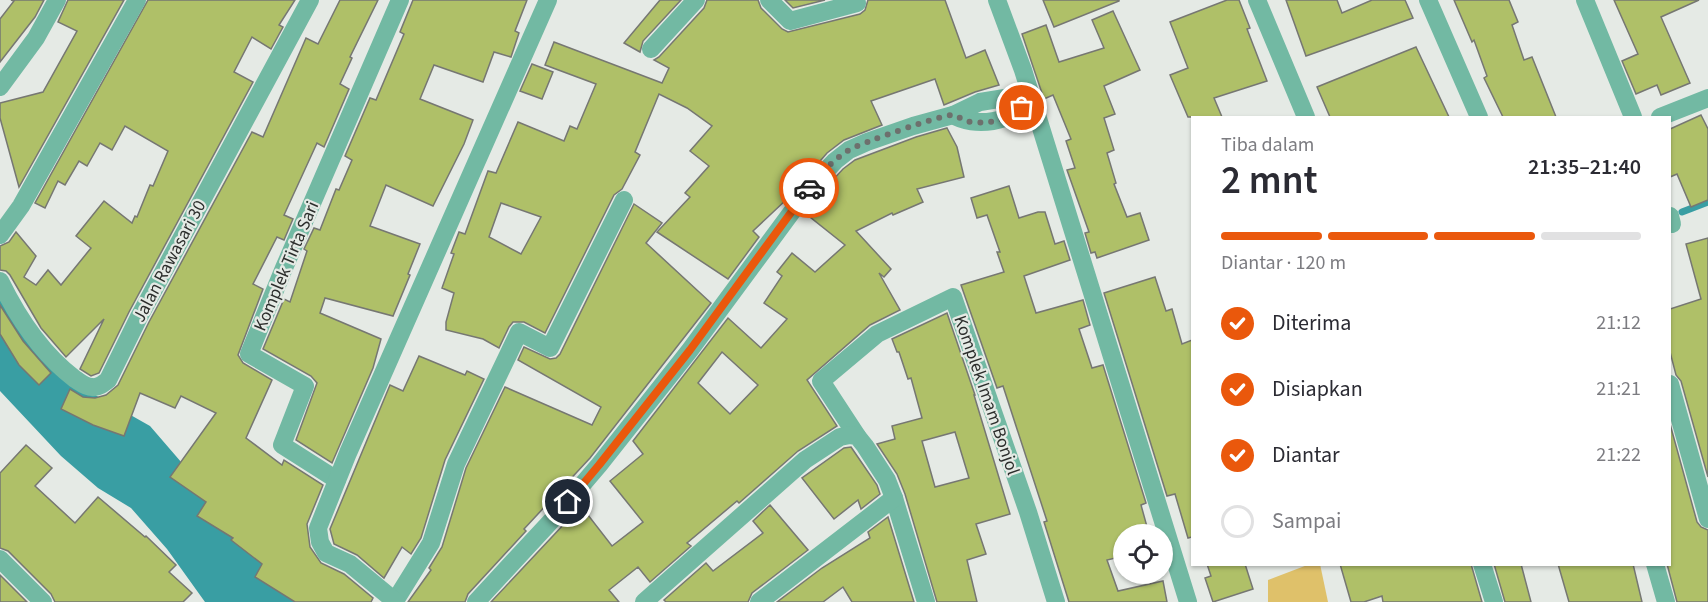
<!DOCTYPE html>
<html lang="id">
<head>
<meta charset="utf-8">
<style>
	body { margin:0; font-family:"Source Sans 3",sans-serif; background:#f7f7f7; color:#2b2b33; height:100vh; display:flex; flex-direction:column; font-size:22px; white-space:nowrap }
	* { box-sizing:border-box; margin:0 }
	p { font-size:20px; color:#7c7c81 }
	.icon { flex:none; width:33px; height:33px; fill:none; stroke:currentColor; stroke-width:2; stroke-linecap:round; stroke-linejoin:round }
	.map { position:relative; flex:1; overflow:hidden }
	.sheet { position:absolute; left:1191px; top:116px; width:480px; height:450px; display:flex; flex-direction:column; background:#fff; border-radius:0px; box-shadow:0 2px 4px #0004 }
	.sheet>* { flex:none }
	.tools { position:absolute; left:1113px; top:524px; display:grid; gap:12px }
	.tools a { display:grid; place-items:center; width:60px; height:60px; border-radius:50%; background:#fff; box-shadow:0 2px 4px #0004; font-size:30px }
	.pin { position:absolute; display:grid; place-items:center; width:51px; height:51px; color:#fff; margin:-26px; border:3px solid #fff; border-radius:50%; box-shadow:0 2px 6px #0007 }
	.courier { position:absolute; display:grid; place-items:center; width:60px; height:60px; margin:-30px; border:4px solid #ea580c; border-radius:50%; background:#fff; color:#222; box-shadow:0 2px 8px #0007 }
	.summary em { font-style:normal; font-weight:600 }
	.summary div { display:flex; flex-direction:column-reverse }
	.summary { display:flex; align-items:center; justify-content:space-between; height:102px; padding:0 30px }
	h1 { font-size:39px; font-weight:600; line-height:45px }
	.bar { display:grid; grid-template-columns:repeat(4,1fr); gap:9px 6px; align-content:center; height:72px; padding:0 30px }
	.bar i { height:8px; border-radius:4px; background:#e1e1e2 }
	.bar .selected { background:#ea580c }
	.bar p { grid-column:span 4 }
	ol { padding:0 30px; list-style:none }
	li { display:flex; align-items:center; gap:18px; height:66px }
	li p { margin-inline-start:auto }
	li .icon { padding:6px; border-radius:50%; background:#ea580c; color:#fff; stroke-width:4 }
	li:last-child { color:#7c7c81 }
	li i { width:33px; height:33px; border:3px solid #e1e1e2; border-radius:50% }
	.map>svg:first-child { display:block }
</style>
</head>
<body>
<div class="map">
<svg width="1708" height="602" viewBox="0 0 1708 602">
	<rect width="100%" height="100%" fill="#e5eae5"/>
	<path fill="#dfc16a" d="M1310,564H1320L1328,602H1268V580Z"/>
	<path fill="#399ea3" d="M0,296L81,387L150,426L213,499L314,602H205L167,549L131,508L98,488L61,456L0,391Z"/>
	<g fill="none" stroke-linecap="round" stroke-linejoin="round">
		<path stroke="#399ea3" stroke-width="7" d="M1682,212L1708,202"/>
	</g>
	<g fill="#afc068" stroke="#767772" stroke-width="1.5" fill-rule="evenodd">
		<path d="M11,0H44L35,17L0,62V19L14,1Z"/>
		<path d="M68,0H124L19,187L0,118V103L43,92L77,31L58,22Z"/>
		<path d="M148,0H295L279,25L283,27L271,49L252,37L234,72L253,82L129,312L99,373L91,376L80,369L104,319L66,357L41,328L10,275L6,271L0,270V246L9,242L16,232L36,256L24,277L36,285L48,270L61,285L91,248L76,236L104,201L132,223L135,216L137,217L150,185L153,186L168,151L125,126L112,150L100,143L87,166L79,161L65,185L58,181L45,208L35,203Z"/>
		<path d="M340,0H378L350,57L352,58L340,84L349,89L324,147L317,143L284,215L293,219L284,240L277,237L253,284L263,289L238,355L243,363L272,380L246,438L282,465L284,460L323,485L307,524L310,547L321,563L344,574L373,598L371,602H295L255,577L262,564L231,540L233,538L197,516L206,502L170,477L216,413L181,396L175,408L140,393L124,436L93,425L61,409L70,389L83,397L95,398L106,395L118,385L149,322L252,132L263,137L306,38L318,44Z"/>
		<path d="M413,0H527L515,31L519,33L511,57L494,52L483,82L434,65L420,99L473,120L464,144L433,206L386,185L370,226L420,244L408,274L410,275L393,316L325,298L320,313L381,339L373,368L332,463L296,440L317,383L311,376L263,349L284,299L290,302L307,251L304,249L314,228L320,230L336,189L339,190L352,160L345,156L370,98L376,100L404,34L400,32Z"/>
		<path d="M660,0H681L643,41L640,52L624,43Z"/>
		<path d="M707,0H758L761,8L782,29L788,32L860,14L865,10L868,0H945L966,58L985,50L999,85L975,92L944,105L935,79L871,101L882,125L844,140L827,153L788,198L753,231L759,237L728,279L657,232L690,197L685,193L709,166L690,151L712,126L687,108L659,94L635,152L640,155L622,189L614,195L545,333L524,322H513L509,327L499,348L483,339L446,330V322L454,293L442,288L454,254L451,253L459,232L465,234L488,171L496,173L518,122L564,141L570,126L577,129L596,84L545,65L554,42L662,83L669,68L654,60L659,57L704,8ZM501,203L541,217L521,254L489,237Z"/>
		<path d="M785,0H825L793,8Z"/>
		<path d="M1043,0H1119V1L1054,27Z"/>
		<path d="M1227,0H1239L1250,28L1247,29L1267,81L1214,98L1222,117H1188L1170,75L1188,68L1170,22Z"/>
		<path d="M1286,0H1337L1342,13L1372,0H1405L1413,18L1306,56Z"/>
		<path d="M1454,0H1509L1518,22L1512,25L1524,60L1532,57L1556,117H1503L1484,78L1487,76L1474,40L1472,42Z"/>
		<path d="M1614,0H1699L1661,17L1690,83L1661,95L1657,85L1636,94L1622,61L1638,54Z"/>
		<path d="M1113,11L1140,70L1104,86L1115,114L1104,118L1114,150L1107,153L1116,183L1114,184L1127,217L1140,213L1149,240L1097,258L1095,252L1091,253L1085,233L1089,232L1067,170L1075,168L1066,141L1071,139L1053,95L1044,99L1022,34L1046,25L1059,62L1104,48L1092,20Z"/>
		<path d="M1416,47L1449,117H1330L1317,87Z"/>
		<path d="M532,64L553,72L542,99L520,91Z"/>
		<path d="M1701,115L1708,129V200L1691,207L1677,174L1670,177V129Z"/>
		<path d="M947,128L957,147L964,177L917,189L923,202L893,215L892,213L856,231L891,269L884,277L879,273L900,310L870,325L807,380L837,426L798,451L739,503L737,501L687,543L691,546L650,582L638,567L609,590L619,602H491L581,506L612,546L643,522L610,481L643,454L633,441L728,318L761,348L787,319L764,303L782,276L777,272L792,253L815,272L845,245L805,213L817,197L843,169L855,160L916,137ZM722,352L758,385L730,414L698,383Z"/>
		<path d="M1009,186L1019,218L1038,212H1045L1055,244L1064,241L1070,260L1024,276L1036,313L1083,300L1090,325L1079,329L1092,368L1103,365L1146,503L1141,505L1149,534H1124V556L1107,560L1118,591L1163,581L1167,602H1069L1044,522L1047,521L1003,386L997,388L961,285L1004,272L997,252H1000L987,215L977,218L971,198Z"/>
		<path d="M634,204L662,223L646,243L711,303L590,458L524,529L526,531L468,594L465,602H408L431,570L429,568L442,547L466,468L505,387L592,425L601,407L518,360L524,347L550,359L556,358L560,354Z"/>
		<path d="M1708,238V477L1681,381L1676,375L1670,352V309L1701,299L1686,244Z"/>
		<path d="M1155,277L1166,311L1172,309L1182,344L1192,340V537L1188,538L1175,494L1167,496L1104,293Z"/>
		<path d="M0,305L23,341L51,373L39,385L19,365L0,334Z"/>
		<path d="M947,313L975,395H974L1010,514L976,524L986,554L967,560L977,602H937L905,494L897,474L877,444L895,439L892,426L922,418L911,378L908,379L899,352H897L892,339ZM955,432L969,478L935,487L922,441Z"/>
		<path d="M419,356L465,375L467,371L484,379L445,460L421,538L411,554L402,547L384,578L357,555L334,544L330,529L390,385L403,391Z"/>
		<path d="M1670,424L1697,522L1701,527L1708,530V602H1677L1667,564H1670Z"/>
		<path d="M26,445L52,468L35,486L75,523L98,497L145,537L146,536L176,565L169,572L192,593L183,602H55L51,594L8,551L0,548V473Z"/>
		<path d="M851,447L877,485L880,494L861,509L858,500L834,519L802,478L844,448Z"/>
		<path d="M770,505L808,550L752,593L748,602H666L664,600L706,563L713,571L763,533L753,521Z"/>
		<path d="M888,517L914,602H852L843,587L823,602H777L822,568L870,538L868,532Z"/>
		<path d="M1207,564H1245L1253,589L1213,602L1205,578L1211,576Z"/>
		<path d="M1340,564H1471L1482,602H1383L1382,596L1364,602H1351Z"/>
		<path d="M1494,564H1521L1531,602H1505Z"/>
		<path d="M1558,564H1633L1642,602H1569Z"/>
		<path d="M0,575L27,602H0Z"/>
	</g>
	<g fill="none" stroke-linecap="round" stroke-linejoin="round">
		<g stroke="#72b9a3" stroke-width="18">
			<path d="M769,0L790,21L857,3L856,0"/>
			<path d="M997,0L1023,70L1188,602"/>
			<path d="M1257,0L1306,117"/>
			<path d="M1428,0L1479,117"/>
			<path d="M1585,0L1633,117"/>
			<path d="M651,49L696,0"/>
			<path d="M0,87L36,38L57,0"/>
			<path d="M953,115C973,128 1015,123 1026,101"/>
			<path d="M1660,117L1708,98"/>
			<path d="M1670,216L1672,224"/>
			<path d="M0,235L21,206L137,0"/>
			<path d="M0,281C18,318 42,354 75,379C80,382 85,387 92,387C98,388 103,384 108,380L139,317L310,0"/>
			<path d="M1670,384L1708,519"/>
			<path d="M857,436L821,381L877,334L953,297L1028,512L1056,602"/>
			<path d="M337,480L282,445L305,386L249,354L284,268L400,0"/>
			<path d="M0,559L43,602"/>
			<path d="M1482,564L1494,602"/>
			<path d="M1655,564L1666,602"/>
			<path d="M395,601L431,543L456,464L519,332L550,348L624,200"/>
			<path d="M396,602L350,564L326,553L320,542L318,528L348,453L548,0"/>
			<path d="M476,602L552,520L599,465L690,350L808,190L835,161L849,150L867,142L913,126L953,115L980,102L1011,97L1026,101L1032,99"/>
			<path d="M644,602L805,460L840,437L850,435L857,436L865,446L887,480L894,498L926,602"/>
			<path d="M759,602L894,498"/>
		</g>
	</g>
	<g fill="none" stroke-linecap="round" stroke-linejoin="round">
		<path stroke="#6d706d" stroke-width="6" stroke-dasharray="0 10.8" d="M809,188C820,174 833,160 849,150C859,144 945,113 954,115C957,115 962,120 966,121C982,125 1011,121 1022,108"/>
		<path stroke="#ea580c" stroke-width="8" d="M568,502L599,465L690,350L809,188"/>
	</g>
	<g text-anchor="middle" stroke-width="4.5" stroke-linejoin="round" paint-order="stroke">
		<g font-size="18" fill="#2c2e2c" stroke="#e5eae5">
			<text transform="translate(169 261) rotate(-62)" y="6">Jalan Rawasari 30</text>
			<text transform="translate(286 266) rotate(-67)" y="6">Komplek Tirta Sari</text>
			<text transform="translate(987 395) rotate(71)" y="6">Komplek Imam Bonjol</text>
		</g>
	</g>
</svg>
<div class="tools">
<a><svg class="icon" aria-label="locate" viewBox="0 0 24 24"><circle cx="12" cy="12" r="6"/><path d="M12 2v4M12 18v4M2 12h4M18 12h4"/></svg></a>
</div>
<div class="pin" style="left:1022px;top:108px;background:#ea580c"><svg class="icon" aria-label="bag" viewBox="0 0 24 24"><path d="M5 8h14l-1 12H6zM9 8a3 3 0 0 1 6 0"/></svg></div>
<div class="pin" style="left:568px;top:502px;background:#1f2937"><svg class="icon" aria-label="home" viewBox="0 0 24 24"><path d="M3 11l9-7 9 7M6 9v11h12V9"/></svg></div>
<div class="courier" style="left:809px;top:188px"><svg class="icon" aria-label="car" viewBox="0 0 24 24"><path d="M5 17H2v-5l4-1 3-4h7l3 4 3 1v5h-3M9 17h6M6 11h13"/><circle cx="7" cy="17" r="2"/><circle cx="17" cy="17" r="2"/></svg></div>
<section class="sheet">
<div class="summary"><div><h1>2 mnt</h1><p>Tiba dalam</p></div><em>21:35–21:40</em></div>
<div class="bar"><i class="selected"></i><i class="selected"></i><i class="selected"></i><i></i><p>Diantar · 120 m</p></div>
<ol>
<li><svg class="icon" aria-label="check" viewBox="0 0 24 24"><path d="M5 12l5 5 9-10"/></svg>Diterima<p>21:12</p></li>
<li><svg class="icon" aria-label="check" viewBox="0 0 24 24"><path d="M5 12l5 5 9-10"/></svg>Disiapkan<p>21:21</p></li>
<li><svg class="icon" aria-label="check" viewBox="0 0 24 24"><path d="M5 12l5 5 9-10"/></svg>Diantar<p>21:22</p></li>
<li><i></i>Sampai</li>
</ol>
</section>
</div>
</body>
</html>
